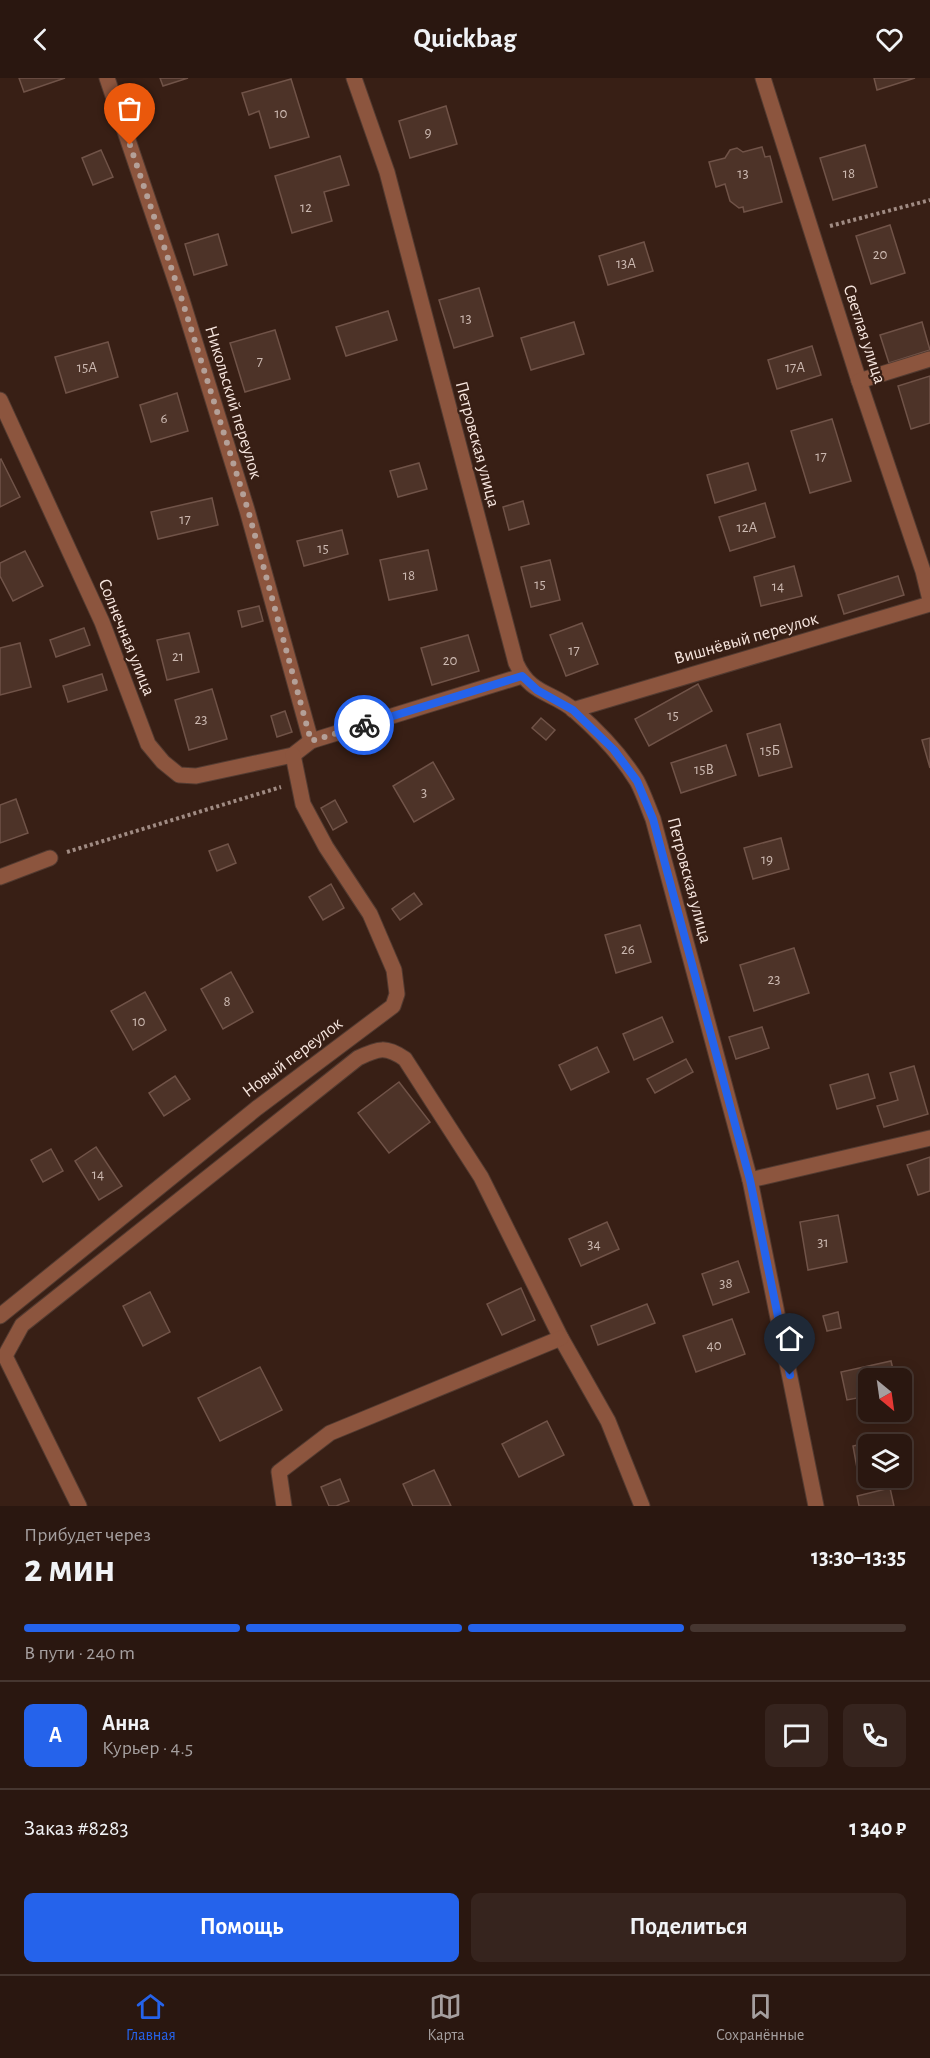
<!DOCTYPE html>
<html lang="ru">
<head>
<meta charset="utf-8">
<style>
	body { margin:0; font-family:"Alegreya Sans",sans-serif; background:#36241e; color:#f1f3f6; height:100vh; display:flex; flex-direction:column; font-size:22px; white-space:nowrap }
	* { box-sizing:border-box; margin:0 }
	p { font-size:20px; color:#a59f9f }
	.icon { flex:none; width:33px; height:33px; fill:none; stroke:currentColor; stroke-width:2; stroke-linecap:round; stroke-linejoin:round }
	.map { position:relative; height:1428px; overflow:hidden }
	.side { display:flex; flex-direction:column; background:#2a1710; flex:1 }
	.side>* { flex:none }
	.needle { width:39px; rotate:151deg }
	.tools { position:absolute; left:858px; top:1290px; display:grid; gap:12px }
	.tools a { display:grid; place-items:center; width:54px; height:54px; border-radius:9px; background:#2a1710; box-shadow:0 3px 15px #0003,0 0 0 2px #463630; font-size:30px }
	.pin { position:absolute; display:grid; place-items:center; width:51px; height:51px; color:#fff; margin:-62px -26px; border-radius:50% 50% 50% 0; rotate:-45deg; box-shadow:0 0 6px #0007 }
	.pin .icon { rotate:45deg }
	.courier { position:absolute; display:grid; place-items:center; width:60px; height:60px; margin:-30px; border:4px solid #2563eb; border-radius:50%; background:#fff; color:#222; box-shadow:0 2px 8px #0007 }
	.head em { font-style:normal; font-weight:600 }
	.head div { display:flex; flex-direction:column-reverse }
	.head { display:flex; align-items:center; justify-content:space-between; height:102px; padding:0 24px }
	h1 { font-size:39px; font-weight:600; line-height:45px }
	.bar { display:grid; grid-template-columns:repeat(4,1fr); gap:9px 6px; align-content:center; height:72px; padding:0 24px }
	.bar i { height:8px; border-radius:4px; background:#463630 }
	.bar .on { background:#2563eb }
	.bar p { grid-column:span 4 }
	.line { display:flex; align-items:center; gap:15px; padding:0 24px; border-top:2px solid #463630 }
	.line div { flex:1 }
	.round { display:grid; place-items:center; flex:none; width:63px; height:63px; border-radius:9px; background:#36241e }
	.action { display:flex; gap:12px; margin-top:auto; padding:12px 24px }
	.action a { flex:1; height:69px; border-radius:9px; background:#2563eb; color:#fff; font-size:24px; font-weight:600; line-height:69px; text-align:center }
	.action a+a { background:#36241e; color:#f1f3f6 }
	header { display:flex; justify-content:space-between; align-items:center; height:78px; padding:0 24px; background:#2a1710; font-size:27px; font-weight:600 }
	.tabs { display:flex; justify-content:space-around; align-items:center; height:84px; border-top:2px solid #463630; background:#2a1710; font-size:16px; color:#a59f9f }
	.tabs a { display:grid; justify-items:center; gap:3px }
	.tabs .on { color:#2563eb }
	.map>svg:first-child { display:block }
</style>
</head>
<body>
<header><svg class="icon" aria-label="back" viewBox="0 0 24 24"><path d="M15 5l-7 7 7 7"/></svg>Quickbag<svg class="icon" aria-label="heart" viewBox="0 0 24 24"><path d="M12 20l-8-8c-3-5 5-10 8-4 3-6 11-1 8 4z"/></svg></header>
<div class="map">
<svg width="930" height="1428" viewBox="0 0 930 1428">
	<rect width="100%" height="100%" fill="#381f15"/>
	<g fill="#4d3328" stroke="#705348" stroke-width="1.5">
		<path d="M19,0H65L24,14Z"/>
		<path d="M160,0H188L163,8Z"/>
		<path d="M874,0H915L877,12Z"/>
		<path d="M291,1L309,59L270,70L259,33L249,37L242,15Z"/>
		<path d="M446,28L457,66L410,80L399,43Z"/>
		<path d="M865,67L877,109L833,122L820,80Z"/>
		<path d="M762,69L765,79L770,78L782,124L744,134L743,129L739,130L730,123L725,106L716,109L709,84L725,80L730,72L737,70L743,74Z"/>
		<path d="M101,72L113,99L93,107L82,80Z"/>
		<path d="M340,78L349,107L324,114L332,143L292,155L275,98Z"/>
		<path d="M890,147L905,195L871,206L856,158Z"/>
		<path d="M218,156L227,187L194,197L185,166Z"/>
		<path d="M644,164L653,193L608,207L599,178Z"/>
		<path d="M479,210L493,258L454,270L439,222Z"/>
		<path d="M388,233L397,262L346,278L336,249Z"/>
		<path d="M574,244L584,276L531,292L521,260Z"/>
		<path d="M922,244L930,272L889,285L880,257Z"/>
		<path d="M275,252L290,301L245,314L230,265Z"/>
		<path d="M108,264L118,299L66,315L55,279Z"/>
		<path d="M812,268L821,297L777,311L768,282Z"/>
		<path d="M930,298V345L911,351L898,308Z"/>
		<path d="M177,315L188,353L151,364L140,327Z"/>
		<path d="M832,341L851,403L810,415L791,353Z"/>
		<path d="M1,381L20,419L0,429V382Z"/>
		<path d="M419,385L427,411L398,419L390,393Z"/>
		<path d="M748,385L756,412L715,425L707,397Z"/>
		<path d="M212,420L218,447L158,461L151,434Z"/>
		<path d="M523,423L529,446L509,452L503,429Z"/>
		<path d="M765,425L775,459L730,473L719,439Z"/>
		<path d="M342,452L348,476L304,488L297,463Z"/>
		<path d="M428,472L437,512L389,522L380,482Z"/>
		<path d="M25,473L43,508L13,523L0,498V485Z"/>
		<path d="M550,482L560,522L531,529L521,489Z"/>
		<path d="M794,488L802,518L761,528L754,499Z"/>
		<path d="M898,498L904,517L844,536L838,517Z"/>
		<path d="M259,528L263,543L242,549L238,533Z"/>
		<path d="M582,545L598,586L566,598L550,557Z"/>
		<path d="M84,550L90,567L56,579L50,562Z"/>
		<path d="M189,555L199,594L167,602L157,562Z"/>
		<path d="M468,557L479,593L432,607L421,570Z"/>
		<path d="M20,565L31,609L0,617V570Z"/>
		<path d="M102,596L107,612L68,624L63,608Z"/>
		<path d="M698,606L712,633L649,668L635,641Z"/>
		<path d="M212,611L227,661L189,672L175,622Z"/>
		<path d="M285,633L292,654L277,659L271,638Z"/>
		<path d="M541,640L555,652L546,662L532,650Z"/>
		<path d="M780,646L792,689L759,698L747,656Z"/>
		<path d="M930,660V690L922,662Z"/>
		<path d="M726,667L736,697L681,715L671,685Z"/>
		<path d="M433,684L454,721L414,744L393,708Z"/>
		<path d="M16,721L28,755L0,765V727Z"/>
		<path d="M335,722L347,744L333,752L321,730Z"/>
		<path d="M781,760L789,791L753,801L744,770Z"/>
		<path d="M228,766L236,785L217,793L209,773Z"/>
		<path d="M331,806L344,830L323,842L309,819Z"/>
		<path d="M414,815L422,826L400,842L392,831Z"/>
		<path d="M640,847L651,884L616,895L605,857Z"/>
		<path d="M794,870L809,915L754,933L740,887Z"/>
		<path d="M231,894L253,934L223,951L201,911Z"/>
		<path d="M145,914L166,952L133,972L111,933Z"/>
		<path d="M662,939L673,964L634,982L623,956Z"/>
		<path d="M762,949L769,970L736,981L729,959Z"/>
		<path d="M597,969L609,994L571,1012L559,987Z"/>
		<path d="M686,981L693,994L655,1015L647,1001Z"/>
		<path d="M914,988L928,1036L884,1049L877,1028L898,1022L890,995Z"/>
		<path d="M868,996L875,1020L837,1031L830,1007Z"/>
		<path d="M175,998L190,1021L164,1038L149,1015Z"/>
		<path d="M399,1004L430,1044L389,1075L358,1035Z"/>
		<path d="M96,1069L122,1108L99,1122L75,1083Z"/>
		<path d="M51,1071L63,1093L43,1104L31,1082Z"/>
		<path d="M930,1079V1113L918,1117L907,1087Z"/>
		<path d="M838,1137L847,1184L808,1192L800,1144Z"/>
		<path d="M607,1144L619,1171L581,1188L569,1161Z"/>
		<path d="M738,1183L749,1214L713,1227L702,1196Z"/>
		<path d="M521,1210L535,1242L502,1257L487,1226Z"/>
		<path d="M150,1214L170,1254L143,1268L123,1228Z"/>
		<path d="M647,1226L655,1245L598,1267L591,1248Z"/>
		<path d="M838,1234L841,1250L827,1253L823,1238Z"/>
		<path d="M732,1241L745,1276L696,1294L683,1258Z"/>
		<path d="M891,1283L895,1300H868V1318L847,1322L841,1294Z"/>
		<path d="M260,1289L282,1332L220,1363L198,1320Z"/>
		<path d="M547,1343L564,1377L519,1399L502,1366Z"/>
		<path d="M866,1365L868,1388L857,1390L853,1368Z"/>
		<path d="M434,1392L451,1428H413L403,1406Z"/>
		<path d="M340,1401L349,1423L336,1428H329L321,1409Z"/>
		<path d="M890,1410L894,1428H859L857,1418Z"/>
	</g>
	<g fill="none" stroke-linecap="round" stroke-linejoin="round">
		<g stroke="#533b31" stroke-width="17">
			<g id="minor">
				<path d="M107,0L182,222L247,432L311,663"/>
				<path d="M354,0L387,94L516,585C531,618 552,613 575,633C598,653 621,677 637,703C643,714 648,729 653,741L750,1102L816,1428"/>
				<path d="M763,0L859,303L923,493L930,522"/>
				<path d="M859,303L930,281"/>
				<path d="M0,322L102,544L148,666L163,684L179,697L196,698L293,677L311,663L522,598"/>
				<path d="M573,632L930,526"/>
				<path d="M0,799L50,780"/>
				<path d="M750,1102L930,1060"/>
				<path d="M0,1238L257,1030L393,928L397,916L394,892L370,836L326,769L303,726L293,677"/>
				<path d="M79,1428L5,1278L22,1247L358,980C379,970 386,968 405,981L481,1099L561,1260L608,1343L642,1428"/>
				<path d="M284,1428L279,1394L330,1355L561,1260"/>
			</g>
		</g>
		<g stroke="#a08b83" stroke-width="4" stroke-dasharray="3 3" stroke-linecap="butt">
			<path d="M830,148L930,122"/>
			<path d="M67,774L281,709"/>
		</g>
		<use href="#minor" stroke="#8c553e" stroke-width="15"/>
	</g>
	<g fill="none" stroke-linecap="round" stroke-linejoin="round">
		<path stroke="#b4a098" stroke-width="6" stroke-dasharray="0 10.8" d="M130,67L182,222L248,432L311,663L364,647"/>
		<path stroke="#2563eb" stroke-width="8" d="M364,647L522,598L537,612L573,632L614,672L637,703L653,741L750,1102L790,1297"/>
	</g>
	<g text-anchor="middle" stroke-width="4.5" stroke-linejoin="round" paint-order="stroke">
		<g font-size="15" fill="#ccb9b1">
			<text x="281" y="40">10</text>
			<text x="428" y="59">9</text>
			<text x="743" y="100">13</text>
			<text x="849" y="100">18</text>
			<text x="306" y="134">12</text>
			<text x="880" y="181">20</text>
			<text x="626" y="190">13А</text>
			<text x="466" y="245">13</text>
			<text x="260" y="288">7</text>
			<text x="87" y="294">15А</text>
			<text x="795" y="294">17А</text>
			<text x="164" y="345">6</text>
			<text x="821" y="383">17</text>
			<text x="185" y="446">17</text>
			<text x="747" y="454">12А</text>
			<text x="323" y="475">15</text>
			<text x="409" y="502">18</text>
			<text x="540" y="511">15</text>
			<text x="778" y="513">14</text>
			<text x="574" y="577">17</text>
			<text x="178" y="583">21</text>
			<text x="450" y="587">20</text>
			<text x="673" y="642">15</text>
			<text x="201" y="646">23</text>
			<text x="770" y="677">15Б</text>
			<text x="704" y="696">15В</text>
			<text x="424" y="719">3</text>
			<text x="767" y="786">19</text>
			<text x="628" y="876">26</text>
			<text x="774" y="906">23</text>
			<text x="227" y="928">8</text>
			<text x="139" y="948">10</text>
			<text x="98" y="1101">14</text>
			<text x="823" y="1169">31</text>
			<text x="594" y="1171">34</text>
			<text x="726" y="1210">38</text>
			<text x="714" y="1272">40</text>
		</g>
		<g font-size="18" fill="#f7e6df" stroke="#381f15">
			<text transform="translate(865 256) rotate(72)" y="6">Светлая улица</text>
			<text transform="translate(234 324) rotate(73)" y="6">Никольский переулок</text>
			<text transform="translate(478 366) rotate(75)" y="6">Петровская улица</text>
			<text transform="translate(127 559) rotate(68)" y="6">Солнечная улица</text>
			<text transform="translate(746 560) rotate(-16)" y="6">Вишнёвый переулок</text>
			<text transform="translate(690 802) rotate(75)" y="6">Петровская улица</text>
			<text transform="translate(292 979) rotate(-37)" y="6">Новый переулок</text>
		</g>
	</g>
</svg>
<div class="tools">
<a><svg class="needle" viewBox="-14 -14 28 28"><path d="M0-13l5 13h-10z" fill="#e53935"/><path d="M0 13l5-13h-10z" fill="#a59f9f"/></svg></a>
<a><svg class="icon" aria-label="layers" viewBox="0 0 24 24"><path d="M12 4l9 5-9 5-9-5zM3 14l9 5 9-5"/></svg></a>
</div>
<div class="pin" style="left:130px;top:67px;background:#ea580c"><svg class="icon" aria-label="bag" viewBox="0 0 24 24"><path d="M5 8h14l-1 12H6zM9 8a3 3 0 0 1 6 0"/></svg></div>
<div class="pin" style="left:790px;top:1297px;background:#1f2937"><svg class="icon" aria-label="home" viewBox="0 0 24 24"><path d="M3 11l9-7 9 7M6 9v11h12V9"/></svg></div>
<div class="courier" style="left:364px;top:647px"><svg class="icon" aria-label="bike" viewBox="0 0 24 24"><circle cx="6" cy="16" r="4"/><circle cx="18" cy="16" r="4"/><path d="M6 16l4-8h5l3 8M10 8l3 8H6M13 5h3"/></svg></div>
</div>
<section class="side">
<div class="head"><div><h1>2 мин</h1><p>Прибудет через</p></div><em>13:30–13:35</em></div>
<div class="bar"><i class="on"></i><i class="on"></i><i class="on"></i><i></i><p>В пути · 240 m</p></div>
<div class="line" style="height:108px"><b class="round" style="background:#2563eb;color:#fff">А</b><div><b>Анна</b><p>Курьер · 4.5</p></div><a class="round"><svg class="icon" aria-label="chat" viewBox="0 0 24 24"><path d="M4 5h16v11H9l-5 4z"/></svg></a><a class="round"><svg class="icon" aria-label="phone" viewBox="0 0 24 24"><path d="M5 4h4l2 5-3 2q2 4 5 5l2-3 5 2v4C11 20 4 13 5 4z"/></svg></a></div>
<div class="line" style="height:78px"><div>Заказ #8283</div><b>1 340 ₽</b></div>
<div class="action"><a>Помощь</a><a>Поделиться</a></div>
</section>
<nav class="tabs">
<a class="on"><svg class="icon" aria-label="home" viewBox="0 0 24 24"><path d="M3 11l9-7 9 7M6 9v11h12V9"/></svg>Главная</a>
<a><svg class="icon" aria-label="map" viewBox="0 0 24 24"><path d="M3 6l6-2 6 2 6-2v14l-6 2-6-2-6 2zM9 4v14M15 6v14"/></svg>Карта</a>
<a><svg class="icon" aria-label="saved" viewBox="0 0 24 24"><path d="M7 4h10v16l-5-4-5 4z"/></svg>Сохранённые</a>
</nav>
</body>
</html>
